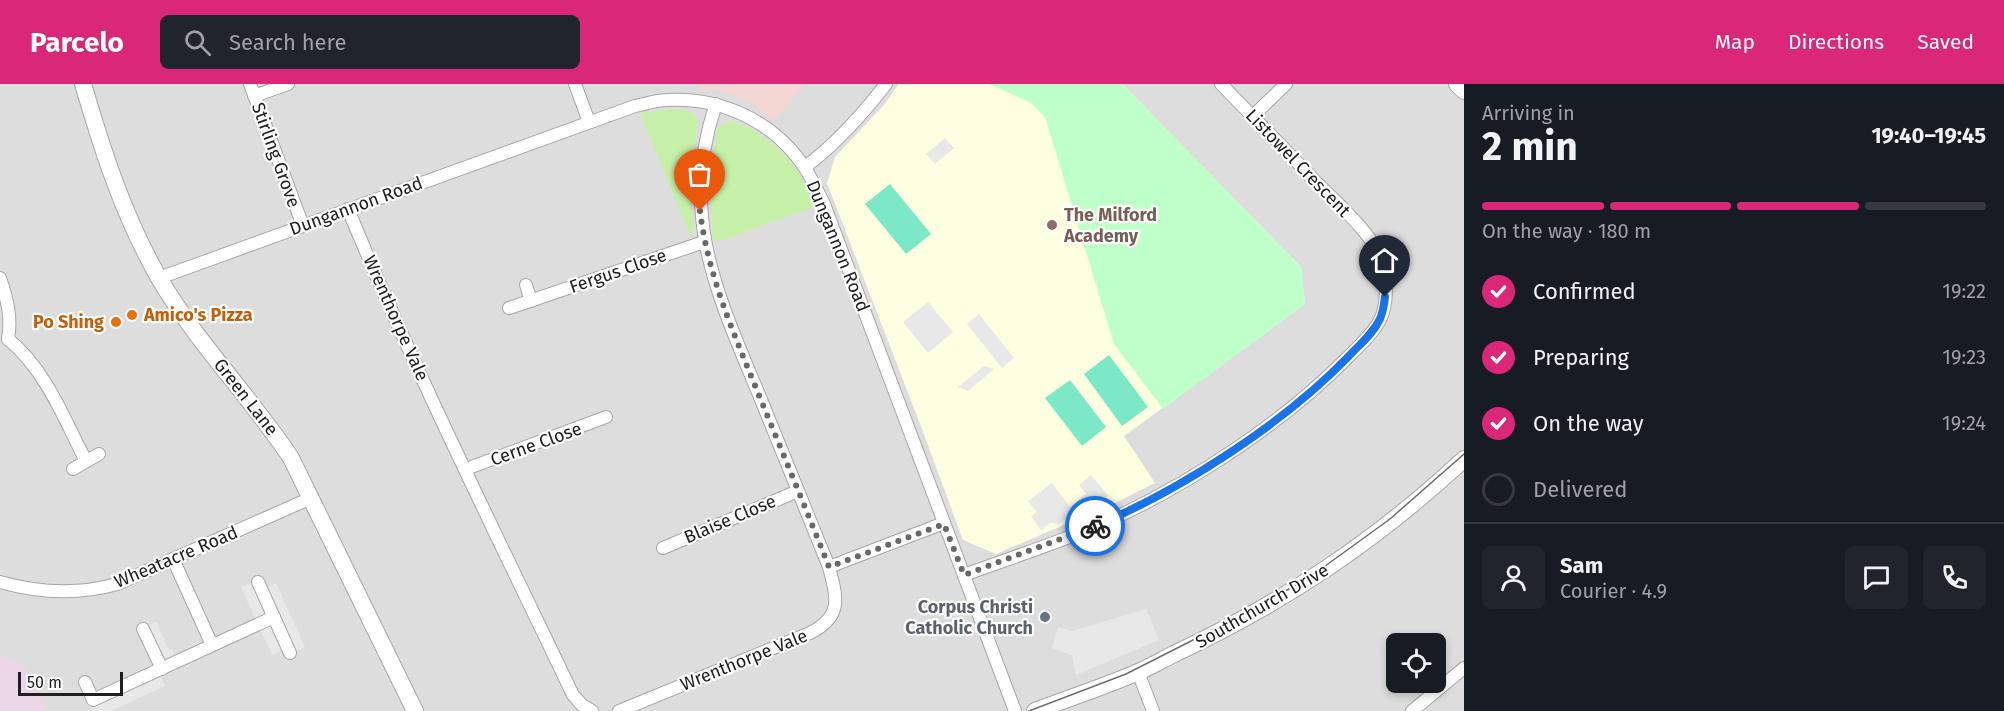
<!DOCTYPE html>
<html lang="en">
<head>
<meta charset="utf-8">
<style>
	body { margin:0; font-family:"Fira Sans",sans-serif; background:#20242c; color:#f1f3f6; height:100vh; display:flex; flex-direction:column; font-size:22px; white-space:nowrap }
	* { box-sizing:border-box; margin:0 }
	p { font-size:20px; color:#9ea1a6 }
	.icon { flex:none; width:33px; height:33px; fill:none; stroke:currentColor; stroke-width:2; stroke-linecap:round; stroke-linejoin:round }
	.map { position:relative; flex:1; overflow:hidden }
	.details { display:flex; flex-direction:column; background:#171b24; width:540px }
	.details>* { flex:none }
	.buttons { position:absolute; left:1386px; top:549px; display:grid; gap:12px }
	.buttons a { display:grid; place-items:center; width:60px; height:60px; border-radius:9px; background:#171b24; box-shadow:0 3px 9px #0003; font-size:30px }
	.scale { position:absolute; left:18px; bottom:15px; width:105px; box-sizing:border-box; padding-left:6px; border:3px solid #202020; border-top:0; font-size:16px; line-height:21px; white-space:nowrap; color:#202020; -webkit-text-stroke:4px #fff; paint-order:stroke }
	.pin { position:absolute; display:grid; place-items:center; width:51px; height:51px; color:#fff; margin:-62px -26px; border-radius:50% 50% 50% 0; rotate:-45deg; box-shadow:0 0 6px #0007 }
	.pin .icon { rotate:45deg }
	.courier { position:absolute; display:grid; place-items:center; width:60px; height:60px; margin:-30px; border:4px solid #1a73e8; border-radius:50%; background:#fff; color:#222; box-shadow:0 2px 8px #0007 }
	.head em { font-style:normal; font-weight:700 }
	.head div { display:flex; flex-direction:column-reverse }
	.head { display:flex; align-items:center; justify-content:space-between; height:102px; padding:0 18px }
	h1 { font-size:39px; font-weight:700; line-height:45px }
	.bar { display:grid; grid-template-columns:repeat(4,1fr); gap:9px 6px; align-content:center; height:72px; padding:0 18px }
	.bar i { height:8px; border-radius:4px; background:#363941 }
	.bar .current { background:#db2777 }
	.bar p { grid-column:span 4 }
	.line { display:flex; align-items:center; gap:15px; padding:0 18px; border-top:2px solid #363941 }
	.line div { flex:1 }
	.round { display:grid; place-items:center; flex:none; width:63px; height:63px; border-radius:9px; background:#20242c }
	ol { padding:0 18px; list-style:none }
	li { display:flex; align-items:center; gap:18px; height:66px }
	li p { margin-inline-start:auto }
	li .icon { padding:6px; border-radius:50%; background:#db2777; color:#fff; stroke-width:4 }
	li:last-child { color:#9ea1a6 }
	li i { width:33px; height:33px; border:3px solid #363941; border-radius:50% }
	header { display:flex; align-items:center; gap:36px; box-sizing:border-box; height:84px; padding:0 30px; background:#db2777; color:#fff }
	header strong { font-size:28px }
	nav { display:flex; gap:33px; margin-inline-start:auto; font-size:21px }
	.search { width:420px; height:54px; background:#20242c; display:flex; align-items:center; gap:15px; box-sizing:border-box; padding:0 21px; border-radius:9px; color:#9ea1a6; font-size:22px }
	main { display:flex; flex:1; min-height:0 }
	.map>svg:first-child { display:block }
</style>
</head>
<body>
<header>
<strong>Parcelo</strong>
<div class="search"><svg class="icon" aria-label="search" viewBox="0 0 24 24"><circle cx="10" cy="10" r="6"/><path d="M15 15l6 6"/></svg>Search here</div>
<nav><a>Map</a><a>Directions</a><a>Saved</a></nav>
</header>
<main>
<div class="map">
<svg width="1464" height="627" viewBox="0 0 1464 627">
	<rect width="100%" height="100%" fill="#f1eee5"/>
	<path fill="#dedddd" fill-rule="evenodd" d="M0,0H1464V627H0ZM1396,560H1436V598H1396Z"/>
	<path fill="#f4d7d3" d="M700,0H805L773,37L755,20L720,6L700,5Z"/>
	<path fill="#ebd7e6" d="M0,571L25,583L46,627H0Z"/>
	<path fill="#fdffe1" d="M899,0H1122L1301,183L1305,220L1124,352L1155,399L1115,419L996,470L963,456L922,345L827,99L835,73L883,22Z"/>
	<g fill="#c6f0a7">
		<path d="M675,25L690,27L698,36L690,111L694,143L691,153L640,29Z"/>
		<path d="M732,37C763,47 790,71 805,100C809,107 810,115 813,123L718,158L713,155L710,111L716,47L722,40Z"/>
	</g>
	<path fill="#bfffc9" d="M989,0H1122L1301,183L1305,220L1163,325L1114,260L1045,33L1031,19Z"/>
	<g fill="#7ce8c6">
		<path d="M890,100L931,150L906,170L865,120Z"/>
		<path d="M1109,271L1148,323L1122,342L1084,290Z"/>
		<path d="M1070,296L1106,343L1082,362L1045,314Z"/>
	</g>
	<g fill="#e8e8e8">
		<path d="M945,54L954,64L935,80L926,70Z"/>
		<path d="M928,218L953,248L928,269L903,238Z"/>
		<path d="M979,230L1014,274L1002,284L967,240Z"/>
		<path d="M984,282L994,285L968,307L958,303Z"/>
		<path d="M1091,391L1108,412L1083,432L1077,426L1059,440L1050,439L1041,446L1031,432L1037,428L1028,417L1052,399L1070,423L1086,410L1079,401Z"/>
		<path d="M251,499L267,503L276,499L305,563L296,567H281L272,571L241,503Z"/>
		<path d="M1146,525L1159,556L1076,591L1072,571L1052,564L1058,543L1072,547Z"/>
		<path d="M156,538L169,566L172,565L174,570L163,576L147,542Z"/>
		<path d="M161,593L165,602L111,627H92L91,625Z"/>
	</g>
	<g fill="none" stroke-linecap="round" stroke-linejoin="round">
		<g stroke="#a7a7a7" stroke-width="14">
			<g id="minor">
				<path d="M250,0L303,142"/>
				<path d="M575,0L589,38"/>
				<path d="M254,12L288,0"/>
				<path d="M1253,32L1286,0"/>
				<path d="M805,83C836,60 862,31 886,0"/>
				<path d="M348,125C416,290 496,450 573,611L582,621L592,627"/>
				<path d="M0,194C7,215 12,233 8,255"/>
				<path d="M159,194L635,22C646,20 656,16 667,16C721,13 774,37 805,84C812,95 818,108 824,120L1015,627"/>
				<path d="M526,201L531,217"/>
				<path d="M509,224L704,158"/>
				<path d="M8,255C46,286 64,335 86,377"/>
				<path d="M73,385L99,370"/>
				<path d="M466,385L606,333"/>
				<path d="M663,464L798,407"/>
				<path d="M173,475L212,561"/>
				<path d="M829,483L944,439"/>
				<path d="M964,491C1016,472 1070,455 1121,431C1200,393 1286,336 1347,274C1359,262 1372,251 1380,236C1388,220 1387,195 1382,178C1376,153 1335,117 1316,98C1285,65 1253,33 1221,0"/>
				<path d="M0,498C39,509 78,511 117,500L311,414"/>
				<path d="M258,498L290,569"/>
				<path d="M143,545L162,585"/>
				<path d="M1138,588L1153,627"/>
				<path d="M85,598L93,616L274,533"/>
				<path d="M619,627L810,549C843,532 837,514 829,483C807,428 784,373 762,318C720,216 677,133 716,20"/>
				<path d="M1412,627L1464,584"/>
			</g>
		</g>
		<g stroke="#a7a7a7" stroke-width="18">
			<g id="tertiary">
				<path d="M83,0C103,68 124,133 159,194C197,259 250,312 291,374L415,627"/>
				<path d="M1457,0L1464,7"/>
				<path d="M1035,627C1069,614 1104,603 1138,588C1150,583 1162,576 1174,570C1283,519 1376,457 1464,375"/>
			</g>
		</g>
		<use href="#minor" stroke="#fff" stroke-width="12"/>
		<use href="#tertiary" stroke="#fff" stroke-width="16"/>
		<path stroke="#6e6e6e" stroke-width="1.5" d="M1029,627L1126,590L1268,518L1321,485L1390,435L1464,370"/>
	</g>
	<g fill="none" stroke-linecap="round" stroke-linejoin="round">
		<path stroke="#696865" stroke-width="6" stroke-dasharray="0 10.8" d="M700,127C708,192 734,250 758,309C782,367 806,425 829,483L944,440L964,491L1095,442"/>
		<path stroke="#1a73e8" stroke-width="8" d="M1095,442C1181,406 1283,340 1348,273C1359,261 1373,250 1380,235C1383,228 1384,221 1385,213"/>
	</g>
	<circle fill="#8d6e63" stroke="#fff" stroke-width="2" cx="1052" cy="141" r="6"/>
	<g fill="#e8710a" stroke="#fff" stroke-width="2">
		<circle cx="132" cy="231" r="6"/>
		<circle cx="116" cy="238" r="6"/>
	</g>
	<circle fill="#6b7280" stroke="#fff" stroke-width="2" cx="1045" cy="533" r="6"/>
	<g text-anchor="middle" stroke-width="4.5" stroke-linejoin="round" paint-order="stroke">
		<g font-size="18" fill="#202020" stroke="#fff">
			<text transform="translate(276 71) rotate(70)" y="6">Stirling Grove</text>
			<text transform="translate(1298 79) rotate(46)" y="6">Listowel Crescent</text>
			<text transform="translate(356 122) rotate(-20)" y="6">Dungannon Road</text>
			<text transform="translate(838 162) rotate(68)" y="6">Dungannon Road</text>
			<text transform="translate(618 187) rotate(-19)" y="6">Fergus Close</text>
			<text transform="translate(396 234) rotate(66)" y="6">Wrenthorpe Vale</text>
			<text transform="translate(246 313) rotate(52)" y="6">Green Lane</text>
			<text transform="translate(536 360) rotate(-20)" y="6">Cerne Close</text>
			<text transform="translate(730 435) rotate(-23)" y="6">Blaise Close</text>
			<text transform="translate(176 473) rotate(-23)" y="6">Wheatacre Road</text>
			<text transform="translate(1262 522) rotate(-30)" y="6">Southchurch Drive</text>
			<text transform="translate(744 576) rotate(-22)" y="6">Wrenthorpe Vale</text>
		</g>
		<g font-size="18" font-weight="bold" fill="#785e54" stroke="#fff" text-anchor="start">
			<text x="1064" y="137">The Milford<tspan x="1064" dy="21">Academy</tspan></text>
		</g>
		<g font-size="18" font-weight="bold" fill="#c56008" stroke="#fff" text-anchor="start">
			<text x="144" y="237">Amico's Pizza</text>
			<text x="104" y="244" text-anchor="end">Po Shing</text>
		</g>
		<g font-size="18" font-weight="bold" fill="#5b616d" stroke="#fff" text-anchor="end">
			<text x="1033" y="529">Corpus Christi<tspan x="1033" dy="21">Catholic Church</tspan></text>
		</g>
	</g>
</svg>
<div class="buttons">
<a><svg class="icon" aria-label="locate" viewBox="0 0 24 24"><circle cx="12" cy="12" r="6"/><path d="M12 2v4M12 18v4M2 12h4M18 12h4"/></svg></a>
</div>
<div class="scale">50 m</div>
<div class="pin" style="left:700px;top:127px;background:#ea580c"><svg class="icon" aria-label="bag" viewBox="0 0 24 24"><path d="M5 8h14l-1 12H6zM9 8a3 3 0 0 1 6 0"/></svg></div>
<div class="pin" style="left:1385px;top:213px;background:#1f2937"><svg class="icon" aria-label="home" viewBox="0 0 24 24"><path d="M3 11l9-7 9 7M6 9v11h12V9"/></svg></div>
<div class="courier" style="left:1095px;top:442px"><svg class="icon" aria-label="bike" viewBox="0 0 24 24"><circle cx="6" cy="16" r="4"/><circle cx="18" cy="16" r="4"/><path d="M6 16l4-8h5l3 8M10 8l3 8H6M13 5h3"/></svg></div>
</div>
<section class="details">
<div class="head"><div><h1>2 min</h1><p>Arriving in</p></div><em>19:40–19:45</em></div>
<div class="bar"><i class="current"></i><i class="current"></i><i class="current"></i><i></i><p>On the way · 180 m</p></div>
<ol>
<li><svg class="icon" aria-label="check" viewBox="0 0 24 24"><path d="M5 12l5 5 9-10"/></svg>Confirmed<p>19:22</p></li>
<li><svg class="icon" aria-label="check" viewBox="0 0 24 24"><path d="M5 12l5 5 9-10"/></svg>Preparing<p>19:23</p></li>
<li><svg class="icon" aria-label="check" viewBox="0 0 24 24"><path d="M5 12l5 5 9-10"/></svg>On the way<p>19:24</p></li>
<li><i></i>Delivered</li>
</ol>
<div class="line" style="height:108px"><a class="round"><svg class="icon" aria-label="person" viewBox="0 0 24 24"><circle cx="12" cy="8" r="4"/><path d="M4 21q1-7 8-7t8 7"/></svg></a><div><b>Sam</b><p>Courier · 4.9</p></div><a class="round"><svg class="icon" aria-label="chat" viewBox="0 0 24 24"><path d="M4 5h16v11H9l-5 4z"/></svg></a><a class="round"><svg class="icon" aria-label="phone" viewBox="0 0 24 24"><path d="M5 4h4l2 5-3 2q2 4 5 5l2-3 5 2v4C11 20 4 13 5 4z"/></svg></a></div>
</section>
</main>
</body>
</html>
